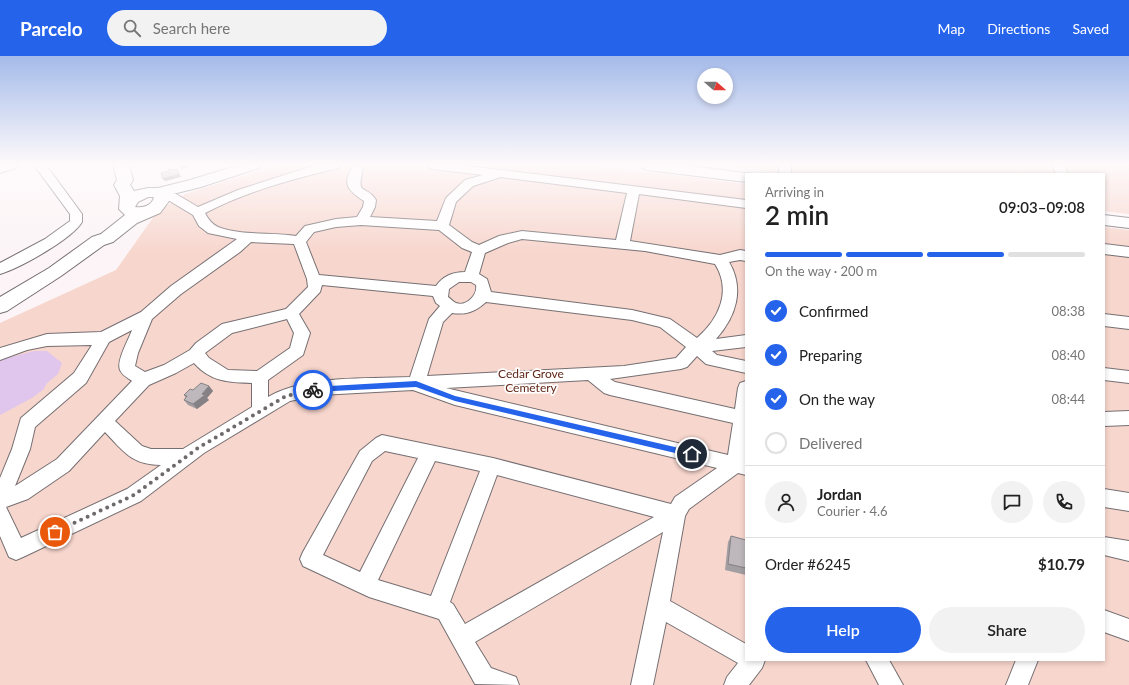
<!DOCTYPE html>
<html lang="en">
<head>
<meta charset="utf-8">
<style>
	body { margin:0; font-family:Lato,sans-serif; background:#f2f2f2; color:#222; height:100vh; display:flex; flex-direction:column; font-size:15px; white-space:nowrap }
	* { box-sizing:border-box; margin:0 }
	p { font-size:13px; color:#767676 }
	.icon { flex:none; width:22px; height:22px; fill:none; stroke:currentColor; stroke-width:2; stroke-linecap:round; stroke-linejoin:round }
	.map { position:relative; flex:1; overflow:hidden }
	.panel { position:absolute; left:745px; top:117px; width:360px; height:488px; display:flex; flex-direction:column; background:#fff; border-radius:0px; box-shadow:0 2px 6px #0003 }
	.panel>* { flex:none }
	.needle { width:26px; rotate:110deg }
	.fabs { position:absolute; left:697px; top:12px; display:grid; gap:8px }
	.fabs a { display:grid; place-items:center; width:36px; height:36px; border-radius:50%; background:#fff; box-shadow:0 2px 6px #0003; font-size:20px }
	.pin { position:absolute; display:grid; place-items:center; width:34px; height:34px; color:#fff; margin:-17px; border:2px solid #fff; border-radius:50%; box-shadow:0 1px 4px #0007 }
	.courier { position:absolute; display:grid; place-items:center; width:40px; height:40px; margin:-20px; border:3px solid #2563eb; border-radius:50%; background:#fff; color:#222; box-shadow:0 1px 5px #0007 }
	.headline em { font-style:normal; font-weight:600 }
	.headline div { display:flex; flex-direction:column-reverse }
	.headline { display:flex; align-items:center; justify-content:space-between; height:68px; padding:0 20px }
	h1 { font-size:26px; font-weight:600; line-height:30px }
	.bar { display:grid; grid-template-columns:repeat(4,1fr); gap:6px 4px; align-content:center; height:48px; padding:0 20px }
	.bar i { height:5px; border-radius:3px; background:#e0e0e0 }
	.bar .selected { background:#2563eb }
	.bar p { grid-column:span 4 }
	.line { display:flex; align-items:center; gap:10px; padding:0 20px; border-top:1px solid #e0e0e0 }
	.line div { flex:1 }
	.round { display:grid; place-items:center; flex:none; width:42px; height:42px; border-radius:21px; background:#f2f2f2 }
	ol { padding:0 20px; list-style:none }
	li { display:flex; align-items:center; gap:12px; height:44px }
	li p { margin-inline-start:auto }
	li .icon { padding:4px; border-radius:50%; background:#2563eb; color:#fff; stroke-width:4 }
	li:last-child { color:#767676 }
	li i { width:22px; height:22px; border:2px solid #e0e0e0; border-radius:50% }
	.cta { display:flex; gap:8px; margin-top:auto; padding:8px 20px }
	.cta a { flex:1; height:46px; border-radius:24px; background:#2563eb; color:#fff; font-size:16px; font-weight:600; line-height:46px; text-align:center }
	.cta a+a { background:#f2f2f2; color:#222 }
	header { display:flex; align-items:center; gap:24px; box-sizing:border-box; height:56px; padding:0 20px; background:#2563eb; color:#fff }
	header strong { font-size:19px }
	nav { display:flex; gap:22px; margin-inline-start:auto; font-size:14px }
	.search { width:280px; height:36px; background:#f2f2f2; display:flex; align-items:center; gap:10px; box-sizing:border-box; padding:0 14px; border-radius:22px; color:#767676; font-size:15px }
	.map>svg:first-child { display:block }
</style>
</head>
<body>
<header>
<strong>Parcelo</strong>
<div class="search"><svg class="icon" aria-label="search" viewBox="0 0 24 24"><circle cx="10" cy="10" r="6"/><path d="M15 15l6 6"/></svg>Search here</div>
<nav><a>Map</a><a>Directions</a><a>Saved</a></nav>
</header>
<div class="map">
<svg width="1129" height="629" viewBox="0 0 1129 629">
	<rect width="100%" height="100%" fill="#fcf4f6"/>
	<g fill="#f7d6cd">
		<path d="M278,109H588L746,128V604H1104V171L1129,174V629H0V267L116,214L157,156L185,138Z"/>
		<path d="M711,109H1129V158L1104,155V118H789Z"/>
	</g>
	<path fill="#e0c6ec" d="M34,295H47L62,307L58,318L46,328L44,333L32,342L0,359V304Z"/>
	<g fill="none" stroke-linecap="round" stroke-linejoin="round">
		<g stroke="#766f72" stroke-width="2">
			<g id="minor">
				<path d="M0,109H18L16,112L0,117Z"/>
				<path d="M34,109H46L82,158V166C72,183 20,212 0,218V207L45,183L70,165V158Z"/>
				<path d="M316,109H340L338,112C293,123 247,135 205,157C208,163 212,168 218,171C242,180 271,176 296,180L305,170L336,163L357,161L363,151L364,145C349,135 341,129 353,110H361L363,113C356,142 365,127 376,144L375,151L370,161L437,165L446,142L465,124L483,119L433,113L429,112L427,109H460L746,144V152L639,138L630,185L720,199L740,194L746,195V205L740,204L729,206C745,233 736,261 716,283L746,279V291L712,295L717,299L746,305V317L706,308L697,300L687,311L681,313L610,323L615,326L735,353L738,332L740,327L746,325V419L738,417L689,453L685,460L670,545L746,588V604H765L762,612L749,629H724L727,621L738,607L666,566L653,629H631L663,476L475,586L491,612L516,621L519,629L475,628L439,563L369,541L303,510L300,503L303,496L360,395L376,382L382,379L493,402L671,448L675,441L717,412L455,349L413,334L320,339L290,345L204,397L141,445L23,501L16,504L9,501L0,480V422L12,393L21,362L74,317L92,289L47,290L27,294L0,304V292L47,278L101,276L141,256L171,230L237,183L208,177L199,170L193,159L168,144L166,141L168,138H176L198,151L238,134ZM501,121L627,137L616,184L522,175L499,180L479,189L472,186L449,169L456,146L473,130ZM361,169L439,174L462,192L472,196L465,216C453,216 443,220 436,230L319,219L306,186L314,176L336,171ZM522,183L645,195L715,208C732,235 719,263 697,282L670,263L632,254L491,236L487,223L479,218L485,197L508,187ZM251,186L294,188L307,223L308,231L286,253L222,268L196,287L190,294L164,309L145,316L135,310L138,297L152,263L181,238L240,196ZM459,226H471L476,229C478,239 466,251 456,247C453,246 450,242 448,241L449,233ZM322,229L433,240L436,247L440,250L429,263L410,321C367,323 305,319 268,341V324L303,299L310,277L299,258L320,236ZM486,246L632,264L660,271L686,291L676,302L624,310L427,320L443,266L452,257C466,259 475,256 486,246ZM287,263L294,277L290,292L257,315L228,314L209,302L205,297L232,277ZM132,274C129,283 116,305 120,314C122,319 128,322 132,325L57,403L15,430L30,393L35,371L86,327L109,286ZM194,307C211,326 228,326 252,327V351L183,393H151L142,390L115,365L149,329L176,317ZM588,324L604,337L610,339L733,367L728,399L446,332ZM105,376C123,395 132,409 161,409L127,433L21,482L6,451L28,443L69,415ZM385,395L418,402L360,516L323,499L372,405ZM435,405L480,415L431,540L378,524ZM497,419L654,461L465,568L453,548L450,546Z"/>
				<rect x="779" y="109" width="12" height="9"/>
				<path d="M1052,109H1064L1068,118H1056Z"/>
				<path d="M1104,188L1129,191V201L1104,198Z"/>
				<path d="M1104,258L1129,261V273L1104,270Z"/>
				<path d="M1104,312L1129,315V327L1104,324Z"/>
				<path d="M1129,355V369L1104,370V356Z"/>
				<path d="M1104,433L1129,437V455L1104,451Z"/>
				<path d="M1104,481L1129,485V505L1104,499Z"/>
				<path d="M1104,554L1129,563V585L1104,576Z"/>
				<path d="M866,604H889L903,629H879Z"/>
				<path d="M1016,604H1038L1028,629H1006Z"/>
			</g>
		</g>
		<g stroke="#766f72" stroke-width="2">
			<g id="major">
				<path d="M113,109H129L133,124L130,129L134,135L148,132H158L190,124L239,109H262L259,112L201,131L169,139V145L160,157L137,167L113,186L104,189L61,220L7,255L0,257V241L49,212L92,181L101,178L125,159L119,153L120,140L114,129L117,124ZM148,141H154C152,150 143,152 135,151L138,146Z"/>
				<path d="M639,109H684L752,118H746V126L647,114L642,112Z"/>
				<path d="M1104,159L1129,162V172L1104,169Z"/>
			</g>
		</g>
		<use href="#minor" fill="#fff" fill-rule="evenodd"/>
		<use href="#major" fill="#fff" fill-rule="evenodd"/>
	</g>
	<g fill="#a39ea2">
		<path d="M209,330L213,335L207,342L209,344L197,353L188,349L184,344L186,342L184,339L193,334Z"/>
		<path d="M731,480L746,484V519L725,514L728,486Z"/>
	</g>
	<g fill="#858184">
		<path d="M185,109H188L189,111L181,113L180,110Z"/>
		<path d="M177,113L181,121L165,125L163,123Z"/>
		<path d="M209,330L213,335L207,342L209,344L197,353L193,348Z"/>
	</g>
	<g fill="#beb8bc" stroke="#858184">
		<path d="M172,113L173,114L177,113L179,118L163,123L161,117L169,115L168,114Z"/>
		<path d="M201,327L209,330L202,338L205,339L193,348L184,344L187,340L184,339L190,333L193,334Z"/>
		<path d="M731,480L746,484V512L728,508Z"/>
	</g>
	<linearGradient id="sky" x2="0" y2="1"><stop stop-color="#a5bbea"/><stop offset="0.55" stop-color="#fefafb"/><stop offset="1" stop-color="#fefafb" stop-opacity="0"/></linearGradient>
	<rect width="1129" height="197" fill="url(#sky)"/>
	<path fill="#2563eb" d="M416,325L455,340L692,395L695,398L692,401L455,345L416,331L313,336L310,334L313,331Z"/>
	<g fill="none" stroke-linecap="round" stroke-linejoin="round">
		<path stroke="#6e696a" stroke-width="4" stroke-dasharray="0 7.2" d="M55,476L134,439L198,392L286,340L313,334"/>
	</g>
	<g text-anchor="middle" stroke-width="3.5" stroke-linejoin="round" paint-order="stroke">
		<g font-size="12" fill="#612718" stroke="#fff">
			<text x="531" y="322">Cedar Grove<tspan x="531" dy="14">Cemetery</tspan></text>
		</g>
	</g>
</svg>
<div class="fabs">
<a><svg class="needle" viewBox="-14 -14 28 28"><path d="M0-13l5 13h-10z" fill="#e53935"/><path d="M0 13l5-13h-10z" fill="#767676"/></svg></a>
</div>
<div class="pin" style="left:55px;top:476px;background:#ea580c"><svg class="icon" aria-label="bag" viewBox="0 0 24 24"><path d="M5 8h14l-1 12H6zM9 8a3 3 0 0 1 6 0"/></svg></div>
<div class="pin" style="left:692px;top:398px;background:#1f2937"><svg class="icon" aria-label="home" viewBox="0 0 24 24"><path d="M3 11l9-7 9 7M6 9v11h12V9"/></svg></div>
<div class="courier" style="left:313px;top:334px"><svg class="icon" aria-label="bike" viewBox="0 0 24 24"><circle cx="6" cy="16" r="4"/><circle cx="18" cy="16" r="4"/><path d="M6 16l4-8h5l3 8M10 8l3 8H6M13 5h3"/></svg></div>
<section class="panel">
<div class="headline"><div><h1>2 min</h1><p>Arriving in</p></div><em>09:03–09:08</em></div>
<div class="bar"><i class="selected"></i><i class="selected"></i><i class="selected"></i><i></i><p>On the way · 200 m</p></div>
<ol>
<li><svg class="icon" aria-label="check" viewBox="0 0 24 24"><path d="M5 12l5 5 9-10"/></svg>Confirmed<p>08:38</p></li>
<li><svg class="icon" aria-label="check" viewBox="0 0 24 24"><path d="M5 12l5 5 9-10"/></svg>Preparing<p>08:40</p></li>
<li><svg class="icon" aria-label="check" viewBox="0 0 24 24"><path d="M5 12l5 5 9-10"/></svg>On the way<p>08:44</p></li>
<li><i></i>Delivered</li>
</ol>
<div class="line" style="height:72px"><a class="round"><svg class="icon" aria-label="person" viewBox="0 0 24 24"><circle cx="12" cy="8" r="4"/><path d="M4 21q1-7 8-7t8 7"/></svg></a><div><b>Jordan</b><p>Courier · 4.6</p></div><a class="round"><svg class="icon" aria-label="chat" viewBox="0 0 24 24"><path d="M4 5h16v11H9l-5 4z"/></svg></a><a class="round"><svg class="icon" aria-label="phone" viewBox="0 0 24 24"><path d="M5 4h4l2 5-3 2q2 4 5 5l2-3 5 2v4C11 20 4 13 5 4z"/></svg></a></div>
<div class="line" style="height:52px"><div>Order #6245</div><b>$10.79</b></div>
<div class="cta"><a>Help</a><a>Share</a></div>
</section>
</div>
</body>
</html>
